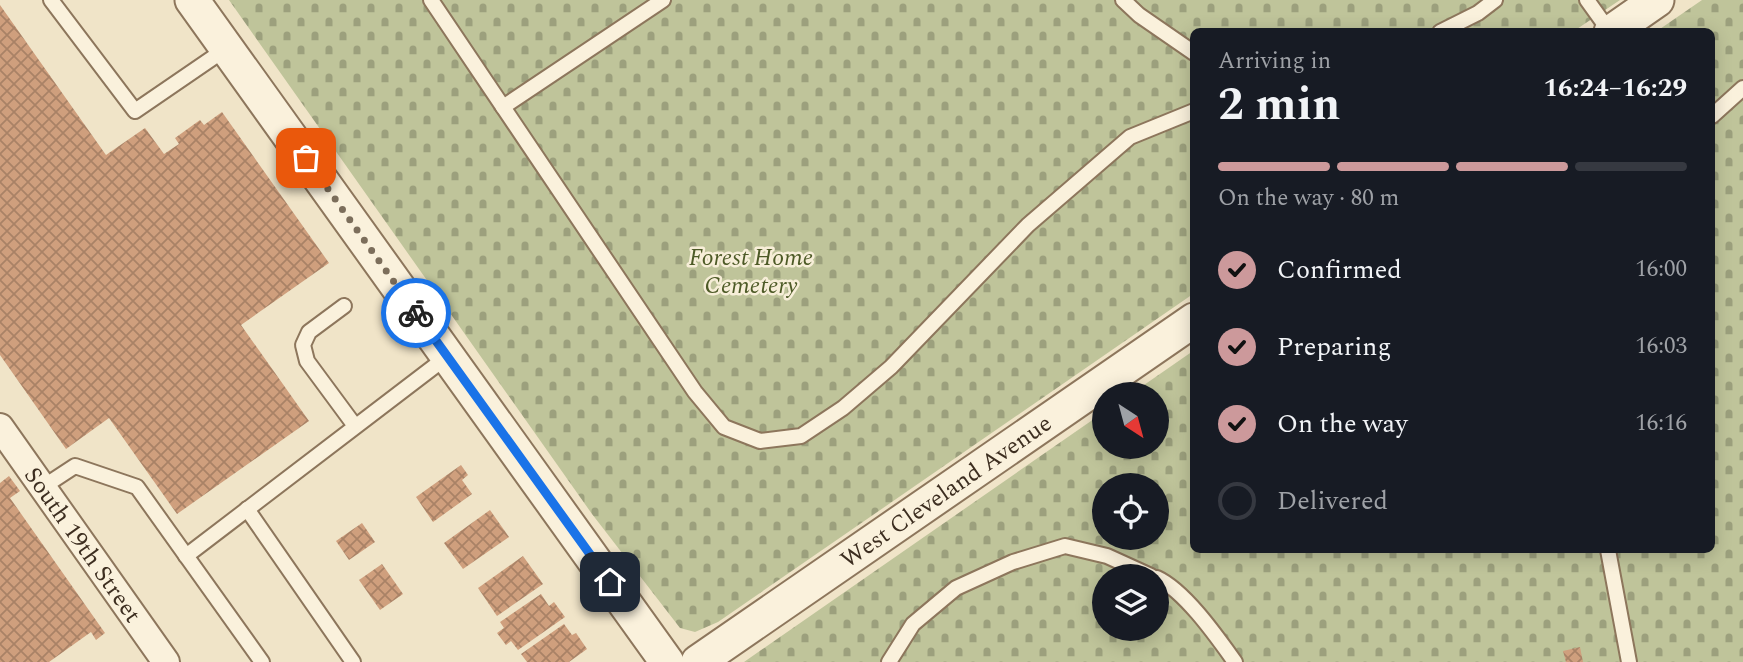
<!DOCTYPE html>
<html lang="en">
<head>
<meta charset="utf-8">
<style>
	body { margin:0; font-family:Spectral,serif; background:#242831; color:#f1f3f6; height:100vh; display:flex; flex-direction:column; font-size:26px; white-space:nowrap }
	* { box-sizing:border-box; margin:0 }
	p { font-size:23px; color:#9ea1a6 }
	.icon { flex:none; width:38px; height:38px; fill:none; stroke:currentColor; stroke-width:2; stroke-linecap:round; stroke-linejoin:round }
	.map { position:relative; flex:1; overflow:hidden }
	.side { position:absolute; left:1190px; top:28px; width:525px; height:525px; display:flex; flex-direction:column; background:#171b24; border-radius:10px; box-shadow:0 4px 18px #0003 }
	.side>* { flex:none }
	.needle { width:46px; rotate:144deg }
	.buttons { position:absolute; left:1092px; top:382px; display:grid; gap:14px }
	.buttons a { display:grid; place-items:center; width:77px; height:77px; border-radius:50%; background:#171b24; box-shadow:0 4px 18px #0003; font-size:35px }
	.pin { position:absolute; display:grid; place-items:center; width:60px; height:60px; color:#fff; margin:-30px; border-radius:14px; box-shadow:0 4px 10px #0006 }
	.courier { position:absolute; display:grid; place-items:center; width:70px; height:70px; margin:-35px; border:5px solid #1a73e8; border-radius:50%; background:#fff; color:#222; box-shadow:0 2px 9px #0007 }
	.overview em { font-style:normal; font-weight:700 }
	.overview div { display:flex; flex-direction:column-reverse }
	.overview { display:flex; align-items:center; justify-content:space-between; height:119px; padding:0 28px }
	h1 { font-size:46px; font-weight:700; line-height:52px }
	.bar { display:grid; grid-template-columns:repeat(4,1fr); gap:10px 7px; align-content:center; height:84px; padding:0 28px }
	.bar i { height:9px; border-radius:5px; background:#363941 }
	.bar .current { background:#cc999b }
	.bar p { grid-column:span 4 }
	ol { padding:0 28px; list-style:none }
	li { display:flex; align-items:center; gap:21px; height:77px }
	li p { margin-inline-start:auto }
	li .icon { padding:7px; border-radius:50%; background:#cc999b; color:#111; stroke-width:4 }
	li:last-child { color:#9ea1a6 }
	li i { width:38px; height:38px; border:4px solid #363941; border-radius:50% }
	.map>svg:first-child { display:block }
</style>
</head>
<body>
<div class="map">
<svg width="1743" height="662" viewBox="0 0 1743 662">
	<defs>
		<pattern id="cemetery-stones" width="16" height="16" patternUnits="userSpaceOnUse" patternTransform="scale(1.75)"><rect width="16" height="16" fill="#bfc49a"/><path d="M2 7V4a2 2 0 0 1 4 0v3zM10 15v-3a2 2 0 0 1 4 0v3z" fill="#9ca07d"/></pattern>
		<pattern id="building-cross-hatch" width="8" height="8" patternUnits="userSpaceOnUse" patternTransform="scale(1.75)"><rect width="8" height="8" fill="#cf9f7d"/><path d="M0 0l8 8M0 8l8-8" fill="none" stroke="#a98266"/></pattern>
	</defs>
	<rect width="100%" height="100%" fill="#f0e4c8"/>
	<g fill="url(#cemetery-stones)" fill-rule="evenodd">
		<path d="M229,0H1620L1574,31L1194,32L1193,294L718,622L695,632L680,628L592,514Z"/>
		<path d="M1702,0H1743V662H744L1104,412V446H1157V394H1131L1193,351L1194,550H1712V32L1657,31ZM1104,485H1157V537H1104ZM1104,576H1157V628H1104Z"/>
	</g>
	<g fill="url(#building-cross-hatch)">
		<path d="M0,5L106,155L145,128L164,154L179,144L175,138L200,120L204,125L222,112L329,263L241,325L309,421L177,514L109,418L66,449L0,355Z"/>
		<path d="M461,465L468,475L462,480L472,494L433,522L416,497Z"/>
		<path d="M9,476L20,491L10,498L105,633L96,640L91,632L49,662H0V483Z"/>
		<path d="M490,510L509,537L463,569L444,543Z"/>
		<path d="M362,523L375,542L349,560L336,541Z"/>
		<path d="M523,556L543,584L497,616L478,588Z"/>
		<path d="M382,564L403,594L380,610L359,580Z"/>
		<path d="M541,594L549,606L554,602L565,617L518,650L511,641L506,645L497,633L504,628L500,622Z"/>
		<path d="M564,624L572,635L576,633L587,649L569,662H527L521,654Z"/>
		<path d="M1580,647L1583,662H1566L1563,651Z"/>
	</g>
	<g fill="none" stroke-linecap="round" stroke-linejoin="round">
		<g stroke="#8d765c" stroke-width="18">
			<g id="service">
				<path d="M51,0L135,111L227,48"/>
				<path d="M431,0L695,392L724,427L760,441L801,436L843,408L891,367L1028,225L1130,137L1194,111"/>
				<path d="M1123,0L1139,15L1194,53"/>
				<path d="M1587,0L1610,32"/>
				<path d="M1440,32L1478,13L1495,0"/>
				<path d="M503,107L663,0"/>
				<path d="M1712,116L1743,88"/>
				<path d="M344,306L309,332L303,345L307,361L355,426"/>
				<path d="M43,487L75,466L137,487L262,662"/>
				<path d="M247,509L353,662"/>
				<path d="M1608,550L1629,662"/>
				<path d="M186,556L448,356"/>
				<path d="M1157,578C1185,591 1217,637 1235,662"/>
				<path d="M889,662L913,624L956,588L1013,562L1065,546L1107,556L1151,576"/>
			</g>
		</g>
		<g stroke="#8d765c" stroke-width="30">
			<g id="minor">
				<path id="s1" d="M0,427L166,662"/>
			</g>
		</g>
		<g stroke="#8d765c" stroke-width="37">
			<g id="tertiary">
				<path d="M192,0L667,662"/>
				<path d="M1611,32L1657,0"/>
				<path id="s2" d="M698,662L1194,320"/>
			</g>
		</g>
		<use href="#service" stroke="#faf1dc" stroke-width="14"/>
		<use href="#minor" stroke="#faf1dc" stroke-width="26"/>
		<use href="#tertiary" stroke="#faf1dc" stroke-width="33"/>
	</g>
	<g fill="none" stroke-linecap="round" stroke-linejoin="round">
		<path stroke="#7c6e5b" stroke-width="7" stroke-dasharray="0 12.6" d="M306,158L416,313"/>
		<path stroke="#1a73e8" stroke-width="9" d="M416,313L610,582"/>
	</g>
	<g text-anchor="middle" stroke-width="5" stroke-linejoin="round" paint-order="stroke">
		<g font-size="24" font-style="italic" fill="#4d5a26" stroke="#f7eed8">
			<text x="751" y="265">Forest Home<tspan x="751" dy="28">Cemetery</tspan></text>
		</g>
		<g font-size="24" fill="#3d2e20" stroke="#f7eed8">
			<text dy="8" stroke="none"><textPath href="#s2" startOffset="301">West Cleveland Avenue</textPath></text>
			<text dy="8" stroke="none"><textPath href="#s1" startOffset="144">South 19th Street</textPath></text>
		</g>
	</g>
</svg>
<div class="buttons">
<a><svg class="needle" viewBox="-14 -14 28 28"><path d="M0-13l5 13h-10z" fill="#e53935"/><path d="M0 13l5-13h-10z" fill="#9ea1a6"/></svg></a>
<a><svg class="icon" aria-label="locate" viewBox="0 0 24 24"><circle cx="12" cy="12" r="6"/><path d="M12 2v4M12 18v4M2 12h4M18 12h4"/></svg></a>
<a><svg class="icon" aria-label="layers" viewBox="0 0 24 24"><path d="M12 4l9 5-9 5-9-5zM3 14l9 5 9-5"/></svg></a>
</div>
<div class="pin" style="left:306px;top:158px;background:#ea580c"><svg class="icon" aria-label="bag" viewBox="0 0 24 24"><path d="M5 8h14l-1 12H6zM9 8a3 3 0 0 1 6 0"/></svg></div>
<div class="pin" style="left:610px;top:582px;background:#1f2937"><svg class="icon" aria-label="home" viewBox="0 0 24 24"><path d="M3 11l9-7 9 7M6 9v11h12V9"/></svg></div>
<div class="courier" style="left:416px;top:313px"><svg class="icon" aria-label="bike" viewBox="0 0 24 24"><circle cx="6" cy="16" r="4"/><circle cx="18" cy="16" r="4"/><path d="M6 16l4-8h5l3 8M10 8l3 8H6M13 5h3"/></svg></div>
<section class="side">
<div class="overview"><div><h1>2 min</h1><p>Arriving in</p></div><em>16:24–16:29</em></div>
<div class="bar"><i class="current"></i><i class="current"></i><i class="current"></i><i></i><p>On the way · 80 m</p></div>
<ol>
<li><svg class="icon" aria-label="check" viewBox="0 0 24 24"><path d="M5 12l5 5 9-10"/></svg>Confirmed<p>16:00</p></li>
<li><svg class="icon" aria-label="check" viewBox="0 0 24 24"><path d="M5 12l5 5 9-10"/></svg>Preparing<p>16:03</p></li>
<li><svg class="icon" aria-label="check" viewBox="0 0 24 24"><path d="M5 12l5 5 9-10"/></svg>On the way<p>16:16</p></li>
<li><i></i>Delivered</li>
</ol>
</section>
</div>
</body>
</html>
